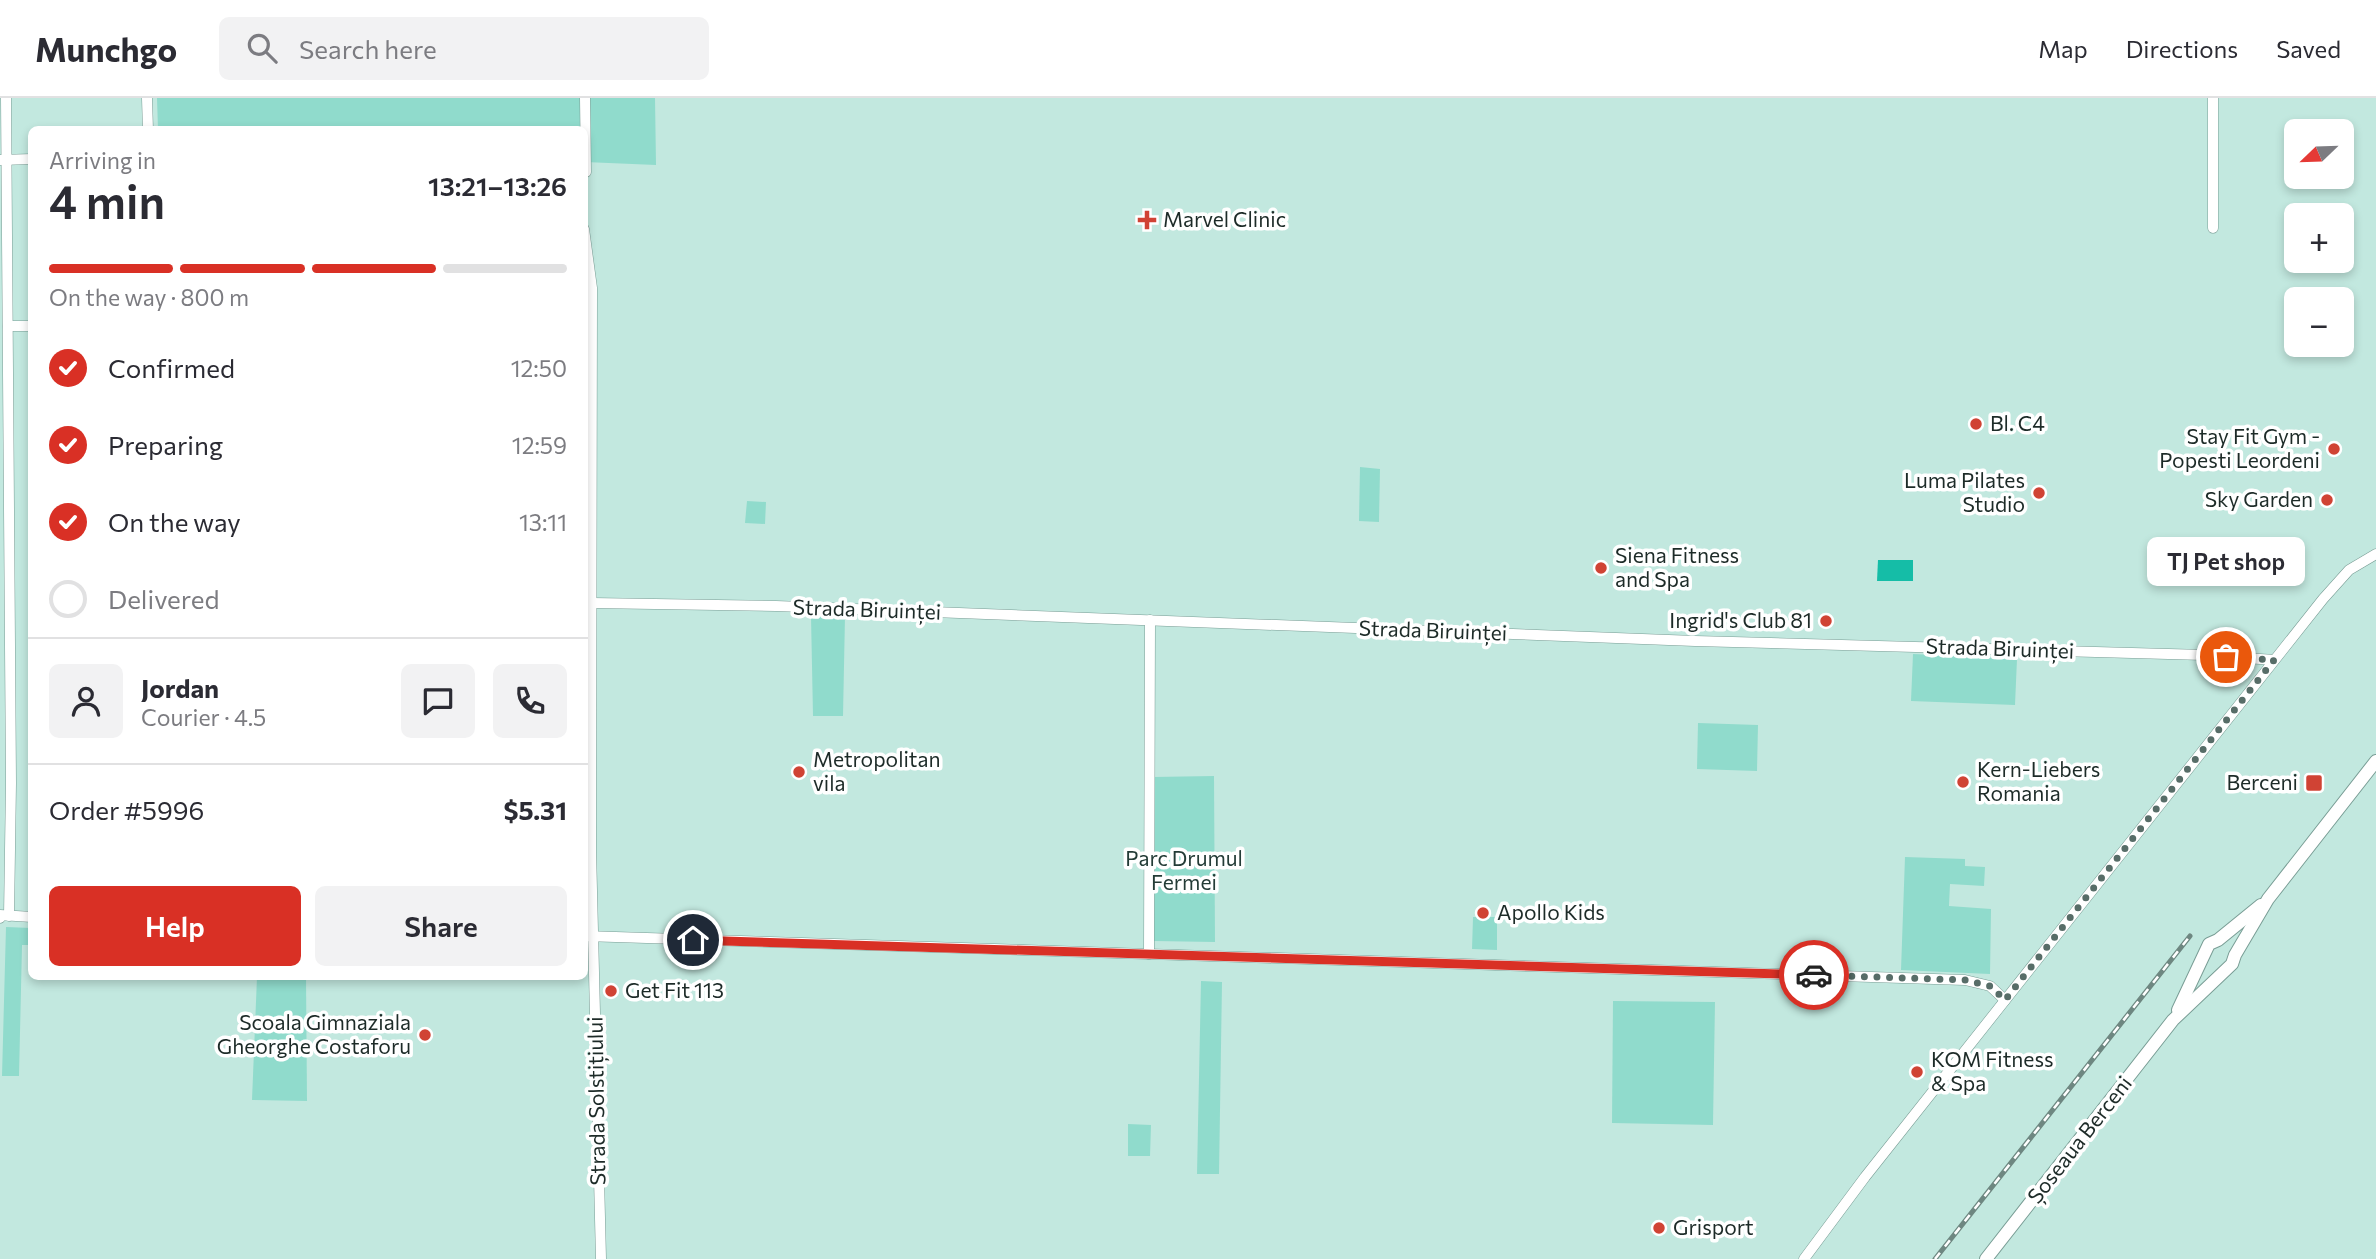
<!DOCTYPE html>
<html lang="en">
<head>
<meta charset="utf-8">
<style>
	body { margin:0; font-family:Commissioner,sans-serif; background:#f2f2f3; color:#2b2b33; height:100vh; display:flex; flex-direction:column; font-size:26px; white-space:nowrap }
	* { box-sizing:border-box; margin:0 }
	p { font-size:23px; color:#7c7c81 }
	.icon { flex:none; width:38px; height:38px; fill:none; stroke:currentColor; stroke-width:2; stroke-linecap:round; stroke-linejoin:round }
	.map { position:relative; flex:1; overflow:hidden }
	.sheet { position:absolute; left:28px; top:28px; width:560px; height:854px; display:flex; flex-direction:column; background:#fff; border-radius:10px; box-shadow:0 4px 10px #0003 }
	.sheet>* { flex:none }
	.needle { width:46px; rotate:247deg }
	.controls { position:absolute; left:2284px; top:21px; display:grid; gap:14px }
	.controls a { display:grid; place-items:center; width:70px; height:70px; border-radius:10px; background:#fff; box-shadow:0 4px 10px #0003; font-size:35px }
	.pin { position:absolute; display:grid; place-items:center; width:60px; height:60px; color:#fff; margin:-30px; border:4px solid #fff; border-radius:50%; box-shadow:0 2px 7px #0007 }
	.courier { position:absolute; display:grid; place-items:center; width:70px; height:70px; margin:-35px; border:5px solid #d93025; border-radius:50%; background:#fff; color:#222; box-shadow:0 2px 9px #0007 }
	.bubble { position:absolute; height:49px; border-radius:10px; background:#fff; box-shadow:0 4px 10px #0003; font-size:23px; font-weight:600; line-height:49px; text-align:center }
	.head em { font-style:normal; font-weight:600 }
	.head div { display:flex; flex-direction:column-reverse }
	.head { display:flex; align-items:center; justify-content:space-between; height:119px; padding:0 21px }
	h1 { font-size:46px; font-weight:600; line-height:52px }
	.bar { display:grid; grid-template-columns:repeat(4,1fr); gap:10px 7px; align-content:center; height:84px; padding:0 21px }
	.bar i { height:9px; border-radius:5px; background:#e1e1e2 }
	.bar .active { background:#d93025 }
	.bar p { grid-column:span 4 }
	.line { display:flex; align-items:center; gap:18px; padding:0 21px; border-top:2px solid #e1e1e2 }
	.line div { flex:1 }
	.round { display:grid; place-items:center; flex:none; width:74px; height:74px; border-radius:10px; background:#f2f2f3 }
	ol { padding:0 21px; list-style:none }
	li { display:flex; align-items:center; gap:21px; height:77px }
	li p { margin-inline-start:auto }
	li .icon { padding:7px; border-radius:50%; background:#d93025; color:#fff; stroke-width:4 }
	li:last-child { color:#7c7c81 }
	li i { width:38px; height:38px; border:4px solid #e1e1e2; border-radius:50% }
	.button { display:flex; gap:14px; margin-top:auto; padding:14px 21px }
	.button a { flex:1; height:80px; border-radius:10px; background:#d93025; color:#fff; font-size:28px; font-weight:600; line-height:80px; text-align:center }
	.button a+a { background:#f2f2f3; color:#2b2b33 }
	header { display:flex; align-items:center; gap:42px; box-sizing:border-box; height:98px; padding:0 35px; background:#fff; border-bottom:2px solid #e1e1e2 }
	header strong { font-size:33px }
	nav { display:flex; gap:38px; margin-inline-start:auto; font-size:24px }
	.search { width:490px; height:63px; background:#f2f2f3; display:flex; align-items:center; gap:18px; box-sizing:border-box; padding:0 24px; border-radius:10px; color:#7c7c81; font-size:26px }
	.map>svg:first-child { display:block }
</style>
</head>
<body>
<header>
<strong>Munchgo</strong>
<div class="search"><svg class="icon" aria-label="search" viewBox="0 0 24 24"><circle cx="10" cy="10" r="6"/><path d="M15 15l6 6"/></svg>Search here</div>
<nav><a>Map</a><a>Directions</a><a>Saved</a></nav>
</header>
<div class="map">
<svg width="2376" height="1161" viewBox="0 0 2376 1161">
	<rect width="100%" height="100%" fill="#c2e8df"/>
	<g fill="#90dbcc">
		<path d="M157,0H655L656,67L585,64L584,32L158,31Z"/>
		<path d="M1360,369L1380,371L1379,424L1359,423Z"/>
		<path d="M747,403L766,404L765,426L745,425Z"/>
		<path d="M811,518H845L843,618H813Z"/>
		<path d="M1913,556L2017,561L2015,607L1911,603Z"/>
		<path d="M1698,625L1758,627L1757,673L1697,671Z"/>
		<path d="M1214,678L1215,844L1154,843L1153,679Z"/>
		<path d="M1905,759L1965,761V768L1985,769L1984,788L1950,786L1949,808L1991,811L1990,876L1901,872Z"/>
		<path d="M1473,819H1497V852L1472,851Z"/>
		<path d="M6,829L31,830V847H22L19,978H2Z"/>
		<path d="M257,879H306L307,1003L252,1002Z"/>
		<path d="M1201,883L1222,884L1219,1076H1197Z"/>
		<path d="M1613,903L1715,904L1713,1027L1612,1025Z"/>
		<path d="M1128,1026L1151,1027L1150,1058H1128Z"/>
	</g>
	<path fill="#15bda7" d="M1878,462H1913V483H1877Z"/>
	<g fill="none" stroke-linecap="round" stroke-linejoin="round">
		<g stroke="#799d95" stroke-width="11">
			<g id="minor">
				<path d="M6,0L11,685L9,818"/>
				<path d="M147,0L148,32"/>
				<path d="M2213,0V130"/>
				<path d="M0,62L32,61"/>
				<path d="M584,74H586L585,0"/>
				<path d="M584,131L592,190L591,752L601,1161"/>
				<path d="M8,228H32"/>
				<path d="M592,505L776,508L1695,543L2205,557L2274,562"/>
				<path d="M0,820V817L32,819"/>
				<path d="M584,838L1965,882L1990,888L2005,902"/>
				<path d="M1149,856L1150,522"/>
				<path d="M1804,1161L1865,1079L2323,501L2349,472L2376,456"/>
			</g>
		</g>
		<g stroke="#799d95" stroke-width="14">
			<g id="major">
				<path d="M2178,912L2209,846L2218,842L2261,807"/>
				<path d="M1986,1161L2173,922L2232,866L2235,857L2268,801L2376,663"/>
			</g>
		</g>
		<use href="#minor" stroke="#fff" stroke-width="10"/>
		<use href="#major" stroke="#fff" stroke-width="12"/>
		<g stroke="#6e8781" stroke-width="5">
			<path id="rail" d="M1935,1161L2190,838"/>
		</g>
		<use href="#rail" stroke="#fff" stroke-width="2.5" stroke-dasharray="8" stroke-linecap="butt"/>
	</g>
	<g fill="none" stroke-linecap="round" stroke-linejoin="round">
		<path stroke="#576d68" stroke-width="7" stroke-dasharray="0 12.6" d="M1814,877L1965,882L1990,888L2005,902L2274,562L2226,559"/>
		<path stroke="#d93025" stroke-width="9" d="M693,842L1814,877"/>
	</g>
	<g fill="#d04334" stroke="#fff" stroke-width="2.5">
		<path d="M1143.5 111.5h7v7h7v7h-7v7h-7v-7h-7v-7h7z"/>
		<circle cx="1976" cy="326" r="7"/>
		<circle cx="2334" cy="351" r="7"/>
		<circle cx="2039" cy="395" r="7"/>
		<circle cx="2327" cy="402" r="7"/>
		<circle cx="1601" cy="470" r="7"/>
		<circle cx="1826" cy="523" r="7"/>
		<circle cx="799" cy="674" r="7"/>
		<circle cx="1963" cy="684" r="7"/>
		<rect x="2305" y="676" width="18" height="18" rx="3.5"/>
		<circle cx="1483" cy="815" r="7"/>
		<circle cx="611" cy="893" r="7"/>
		<circle cx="425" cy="937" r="7"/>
		<circle cx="1917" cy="974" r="7"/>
		<circle cx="1659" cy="1130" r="7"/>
	</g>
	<g text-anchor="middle" stroke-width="7" stroke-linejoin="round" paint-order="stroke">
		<g font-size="21" fill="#1d2b28" stroke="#fff" text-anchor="start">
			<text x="1163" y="129">Marvel Clinic</text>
			<text x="1990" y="333">Bl. C4</text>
			<text x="2320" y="346" text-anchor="end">Stay Fit Gym -<tspan x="2320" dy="24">Popesti Leordeni</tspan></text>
			<text x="2025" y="390" text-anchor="end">Luma Pilates<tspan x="2025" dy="24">Studio</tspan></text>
			<text x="2313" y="409" text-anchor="end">Sky Garden</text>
			<text x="1615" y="465">Siena Fitness<tspan x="1615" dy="24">and Spa</tspan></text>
			<text x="1812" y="530" text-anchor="end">Ingrid's Club 81</text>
			<text x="813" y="669">Metropolitan<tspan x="813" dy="24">vila</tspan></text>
			<text x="1977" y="679">Kern-Liebers<tspan x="1977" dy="24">Romania</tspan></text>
			<text x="2298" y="692" text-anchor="end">Berceni</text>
			<text x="1497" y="822">Apollo Kids</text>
			<text x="625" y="900">Get Fit 113</text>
			<text x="411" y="932" text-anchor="end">Scoala Gimnaziala<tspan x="411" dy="24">Gheorghe Costaforu</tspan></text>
			<text x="1931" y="969">KOM Fitness<tspan x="1931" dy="24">&amp; Spa</tspan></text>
			<text x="1673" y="1137">Grisport</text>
		</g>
		<g font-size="21" fill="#1d2b28" stroke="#fff">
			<text transform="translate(867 512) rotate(2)" y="7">Strada Biruinței</text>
			<text transform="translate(1433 533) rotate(2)" y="7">Strada Biruinței</text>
			<text transform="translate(2000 551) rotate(2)" y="7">Strada Biruinței</text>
			<text transform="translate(597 1003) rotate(-91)" y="7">Strada Solstițiului</text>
			<text transform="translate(2080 1042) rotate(-52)" y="7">Șoseaua Berceni</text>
		</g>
		<g font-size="21" fill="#243c37" stroke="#fff">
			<text x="1184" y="768">Parc Drumul<tspan x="1184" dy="24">Fermei</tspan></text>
		</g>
	</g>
</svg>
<div class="controls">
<a><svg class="needle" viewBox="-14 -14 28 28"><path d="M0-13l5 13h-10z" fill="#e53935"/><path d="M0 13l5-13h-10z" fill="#7c7c81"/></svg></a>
<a>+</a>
<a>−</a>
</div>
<div class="pin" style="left:2226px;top:559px;background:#ea580c"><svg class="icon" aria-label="bag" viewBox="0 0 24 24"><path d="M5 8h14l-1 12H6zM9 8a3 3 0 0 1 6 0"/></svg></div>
<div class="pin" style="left:693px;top:842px;background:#1f2937"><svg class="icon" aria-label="home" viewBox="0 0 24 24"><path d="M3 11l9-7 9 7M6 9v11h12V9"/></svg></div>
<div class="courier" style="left:1814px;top:877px"><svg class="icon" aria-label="car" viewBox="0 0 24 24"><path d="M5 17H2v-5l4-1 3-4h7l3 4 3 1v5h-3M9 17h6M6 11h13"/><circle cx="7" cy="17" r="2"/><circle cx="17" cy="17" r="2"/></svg></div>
<div class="bubble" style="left:2147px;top:439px;width:158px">TJ Pet shop</div>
<section class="sheet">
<div class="head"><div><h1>4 min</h1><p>Arriving in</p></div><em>13:21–13:26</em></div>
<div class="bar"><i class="active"></i><i class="active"></i><i class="active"></i><i></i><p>On the way · 800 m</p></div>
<ol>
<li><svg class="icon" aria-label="check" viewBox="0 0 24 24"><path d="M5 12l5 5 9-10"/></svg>Confirmed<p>12:50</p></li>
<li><svg class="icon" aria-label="check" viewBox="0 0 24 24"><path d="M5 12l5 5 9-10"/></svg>Preparing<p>12:59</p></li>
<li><svg class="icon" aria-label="check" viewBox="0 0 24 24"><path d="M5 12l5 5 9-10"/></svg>On the way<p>13:11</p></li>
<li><i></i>Delivered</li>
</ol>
<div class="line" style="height:126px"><a class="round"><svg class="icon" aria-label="person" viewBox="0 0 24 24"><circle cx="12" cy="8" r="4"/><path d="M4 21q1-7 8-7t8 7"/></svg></a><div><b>Jordan</b><p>Courier · 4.5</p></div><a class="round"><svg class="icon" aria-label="chat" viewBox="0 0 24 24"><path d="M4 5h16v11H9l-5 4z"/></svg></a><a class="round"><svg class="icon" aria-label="phone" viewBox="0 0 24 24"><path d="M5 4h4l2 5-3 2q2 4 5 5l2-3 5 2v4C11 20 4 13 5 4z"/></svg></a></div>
<div class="line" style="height:91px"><div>Order #5996</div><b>$5.31</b></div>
<div class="button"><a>Help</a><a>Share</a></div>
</section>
</div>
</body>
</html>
